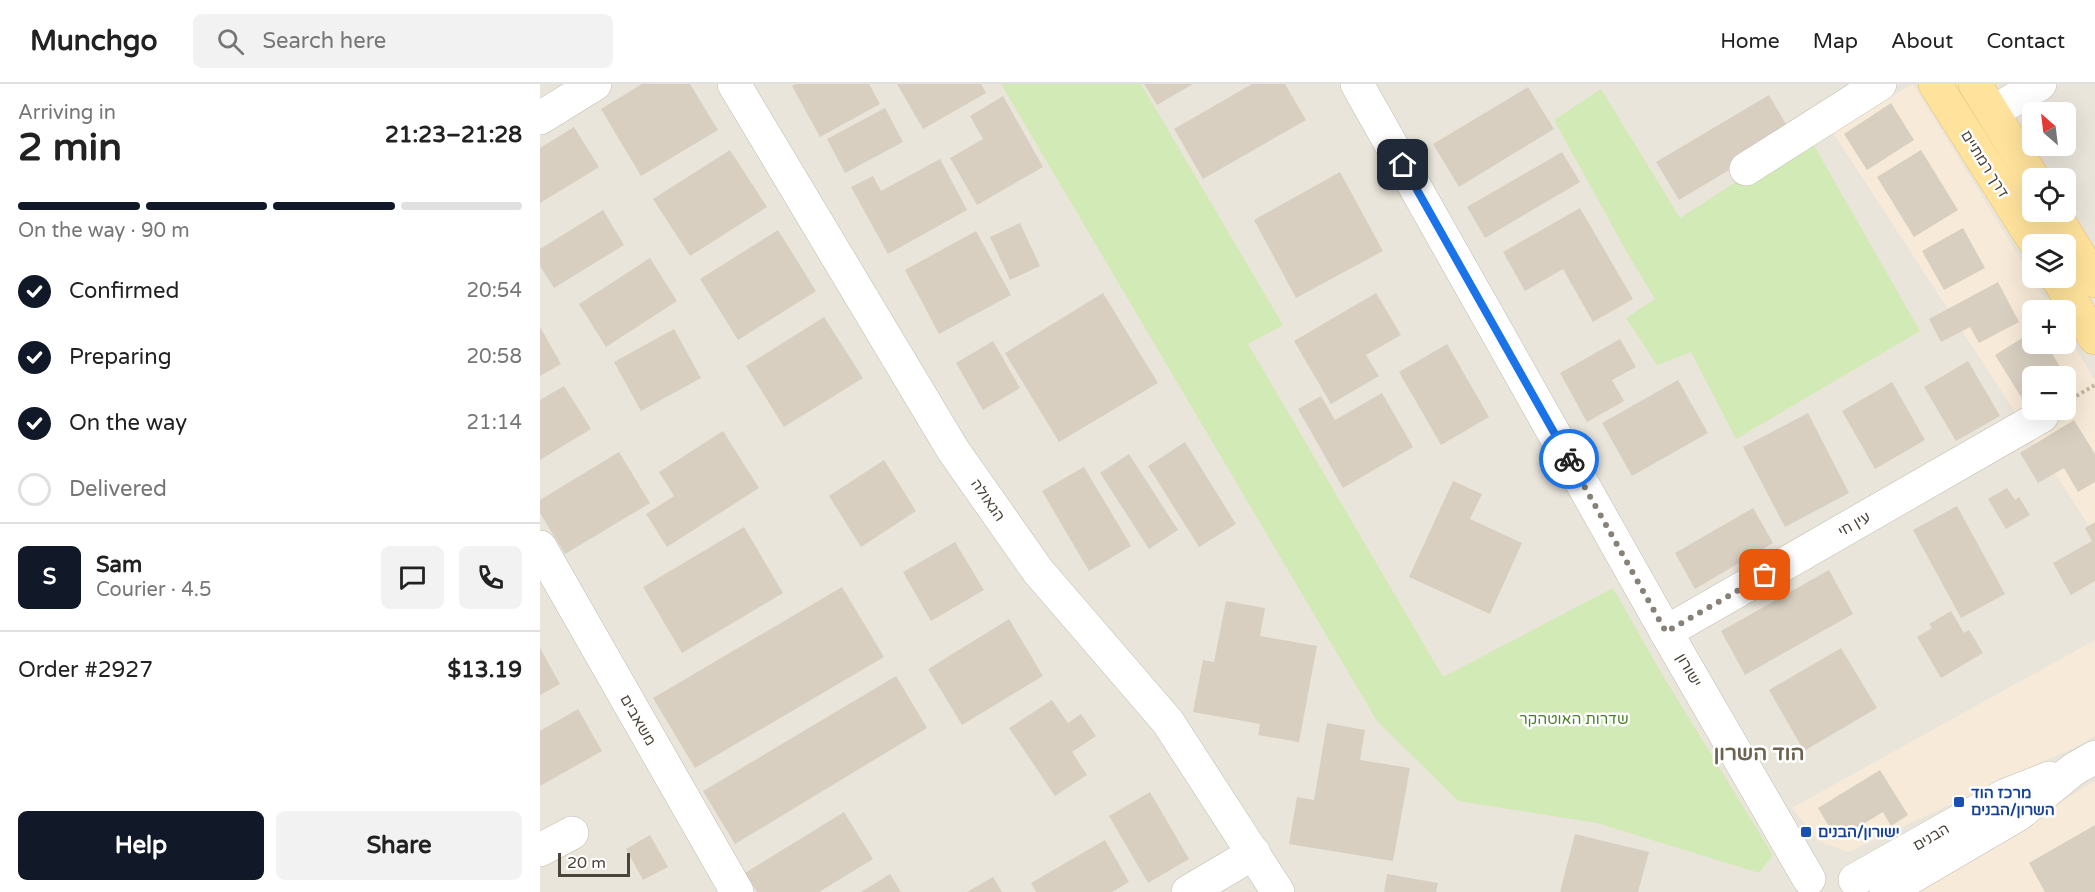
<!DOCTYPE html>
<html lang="en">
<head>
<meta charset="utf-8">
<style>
	body { margin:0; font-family:"Varela Round","Noto Sans Hebrew",sans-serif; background:#f2f2f2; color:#222; height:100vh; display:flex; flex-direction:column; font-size:22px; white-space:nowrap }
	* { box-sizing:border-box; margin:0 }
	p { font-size:20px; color:#767676 }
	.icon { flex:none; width:33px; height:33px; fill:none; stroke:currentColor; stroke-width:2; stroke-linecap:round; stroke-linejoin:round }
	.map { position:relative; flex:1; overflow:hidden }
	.side { display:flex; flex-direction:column; background:#fff; width:540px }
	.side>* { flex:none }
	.needle { width:39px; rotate:332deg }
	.buttons { position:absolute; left:1482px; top:18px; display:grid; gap:12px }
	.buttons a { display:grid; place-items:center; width:54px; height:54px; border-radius:9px; background:#fff; box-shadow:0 6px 24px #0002; font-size:30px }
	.scale { position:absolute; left:18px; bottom:15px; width:72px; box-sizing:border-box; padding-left:6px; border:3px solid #4b4439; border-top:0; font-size:16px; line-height:21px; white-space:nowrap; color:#4b4439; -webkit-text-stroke:4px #fff; paint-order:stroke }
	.pin { position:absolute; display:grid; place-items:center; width:51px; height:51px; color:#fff; margin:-26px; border-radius:12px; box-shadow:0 3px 9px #0006 }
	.courier { position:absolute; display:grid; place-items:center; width:60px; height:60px; margin:-30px; border:4px solid #1a73e8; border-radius:50%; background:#fff; color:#222; box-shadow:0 2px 8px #0007 }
	.head em { font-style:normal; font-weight:800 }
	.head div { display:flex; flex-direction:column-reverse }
	.head { display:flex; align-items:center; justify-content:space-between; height:102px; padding:0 18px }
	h1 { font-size:39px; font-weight:800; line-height:45px }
	.bar { display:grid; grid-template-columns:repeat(4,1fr); gap:9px 6px; align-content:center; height:72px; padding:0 18px }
	.bar i { height:8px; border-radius:4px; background:#e0e0e0 }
	.bar .selected { background:#111827 }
	.bar p { grid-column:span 4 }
	.line { display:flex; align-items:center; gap:15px; padding:0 18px; border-top:2px solid #e0e0e0 }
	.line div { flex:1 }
	.round { display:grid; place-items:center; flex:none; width:63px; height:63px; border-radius:9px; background:#f2f2f2 }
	ol { padding:0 18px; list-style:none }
	li { display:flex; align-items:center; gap:18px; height:66px }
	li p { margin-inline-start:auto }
	li .icon { padding:6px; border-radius:50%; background:#111827; color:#fff; stroke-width:4 }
	li:last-child { color:#767676 }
	li i { width:33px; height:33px; border:3px solid #e0e0e0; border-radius:50% }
	.cta { display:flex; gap:12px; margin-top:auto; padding:12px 18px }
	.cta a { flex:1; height:69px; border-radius:9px; background:#111827; color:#fff; font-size:24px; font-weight:800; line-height:69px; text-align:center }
	.cta a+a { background:#f2f2f2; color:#222 }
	header { display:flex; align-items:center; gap:36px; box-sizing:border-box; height:84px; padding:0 30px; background:#fff; border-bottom:2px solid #e0e0e0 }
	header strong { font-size:28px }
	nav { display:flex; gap:33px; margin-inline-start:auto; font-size:21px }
	.search { width:420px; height:54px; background:#f2f2f2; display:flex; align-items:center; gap:15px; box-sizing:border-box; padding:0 21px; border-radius:9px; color:#767676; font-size:22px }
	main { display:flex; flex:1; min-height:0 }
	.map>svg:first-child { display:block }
</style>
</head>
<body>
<header>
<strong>Munchgo</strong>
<div class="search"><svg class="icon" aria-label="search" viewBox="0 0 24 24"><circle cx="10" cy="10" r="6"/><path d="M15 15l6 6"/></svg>Search here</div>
<nav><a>Home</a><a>Map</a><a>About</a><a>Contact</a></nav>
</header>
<main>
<section class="side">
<div class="head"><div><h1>2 min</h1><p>Arriving in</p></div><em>21:23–21:28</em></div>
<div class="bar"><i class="selected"></i><i class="selected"></i><i class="selected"></i><i></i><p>On the way · 90 m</p></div>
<ol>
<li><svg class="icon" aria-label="check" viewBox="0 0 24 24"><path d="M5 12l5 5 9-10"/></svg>Confirmed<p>20:54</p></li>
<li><svg class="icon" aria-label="check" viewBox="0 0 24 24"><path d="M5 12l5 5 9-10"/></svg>Preparing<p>20:58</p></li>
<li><svg class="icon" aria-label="check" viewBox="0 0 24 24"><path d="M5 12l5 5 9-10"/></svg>On the way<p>21:14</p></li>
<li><i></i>Delivered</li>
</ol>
<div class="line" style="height:108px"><b class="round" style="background:#111827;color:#fff">S</b><div><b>Sam</b><p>Courier · 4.5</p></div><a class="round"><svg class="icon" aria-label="chat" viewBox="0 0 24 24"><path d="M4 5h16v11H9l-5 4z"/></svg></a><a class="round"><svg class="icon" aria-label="phone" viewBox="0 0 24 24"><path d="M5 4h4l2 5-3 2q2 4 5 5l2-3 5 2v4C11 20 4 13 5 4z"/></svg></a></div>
<div class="line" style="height:78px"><div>Order #2927</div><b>$13.19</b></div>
<div class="cta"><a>Help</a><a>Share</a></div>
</section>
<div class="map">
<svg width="1555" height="808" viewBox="0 0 1555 808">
	<rect width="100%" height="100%" fill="#f6f3ec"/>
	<path fill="#eae5da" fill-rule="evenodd" d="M0,0H1555V808H0ZM1492,28H1526V62H1492ZM1492,94H1526V128H1492ZM1492,160H1526V194H1492ZM1492,226H1526V260H1492ZM1492,292H1526V326H1492Z"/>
	<g fill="#f7ead8" fill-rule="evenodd">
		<path d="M1373,0L1512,226H1492V260H1526V248L1555,297V451L1292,47ZM1492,292H1526V326H1492Z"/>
		<path d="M1555,556V652L1544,659L1308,768L1278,757L1252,724Z"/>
		<path d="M1555,697V808H1377Z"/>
	</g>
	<g fill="#d2eab5">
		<path d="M461,0H601L743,241L708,260L903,593L1073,504L1123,592L1233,771L1219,789L1057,739L918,717L837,637Z"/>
		<path d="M1061,5L1140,134L1268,51L1380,247L1196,355L1151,268L1117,281L1086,234L1115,215L1085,165L1014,36Z"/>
	</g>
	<g fill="#d8cfc1">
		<path d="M102,0H150L178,46L101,92L61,25Z"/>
		<path d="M255,0H329L340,20L280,53L252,2Z"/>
		<path d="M357,0H441L446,9L383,45Z"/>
		<path d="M604,0H653L617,21Z"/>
		<path d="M712,0H745L766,36L663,95L634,45Z"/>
		<path d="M988,3L1014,45L919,103L893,60Z"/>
		<path d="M1229,11L1251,49L1139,116L1116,78Z"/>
		<path d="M463,12L503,83L437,121L410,74L443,55L430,32Z"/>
		<path d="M1351,19L1374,56L1327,86L1304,50Z"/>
		<path d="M345,24L363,58L305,89L287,55Z"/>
		<path d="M34,43L59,83L0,119V64Z"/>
		<path d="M190,66L227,123L150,172L113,115Z"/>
		<path d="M1381,66L1418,126L1374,153L1337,93Z"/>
		<path d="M1022,68L1040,98L945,154L927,123Z"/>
		<path d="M400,75L427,126L348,170L311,103L333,92L341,107Z"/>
		<path d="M800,88L843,167L756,214L714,136Z"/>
		<path d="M1040,124L1093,215L1053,238L1023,185L985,207L963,168Z"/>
		<path d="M63,126L84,161L14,204L0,182V165Z"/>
		<path d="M480,139L500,182L470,196L450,153Z"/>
		<path d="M1423,144L1445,184L1404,206L1382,167Z"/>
		<path d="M238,146L276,207L198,256L160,195Z"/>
		<path d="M436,147L471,211L399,250L365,186Z"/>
		<path d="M110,174L137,217L66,263L39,220Z"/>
		<path d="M1458,198L1479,238L1439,259L1430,243L1401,258L1389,235Z"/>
		<path d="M563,209L618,299L519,358L465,269Z"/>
		<path d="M836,209L861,251L826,271L839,292L791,320L754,257Z"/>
		<path d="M284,233L323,294L244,343L206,282Z"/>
		<path d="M0,243L21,280L0,292Z"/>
		<path d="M134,245L161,294L101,327L74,278Z"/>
		<path d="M1492,248V260H1506L1526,292H1492V318L1486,321L1455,271Z"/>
		<path d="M1080,255L1096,283L1072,296L1084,317L1047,338L1020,289Z"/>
		<path d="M453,257L480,304L443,326L416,279Z"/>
		<path d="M907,260L949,333L901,361L859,288Z"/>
		<path d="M1428,277L1460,332L1416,357L1384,303Z"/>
		<path d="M1138,296L1168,349L1092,392L1062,339Z"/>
		<path d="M1352,298L1385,356L1335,385L1302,327Z"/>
		<path d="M24,302L51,345L0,376V316Z"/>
		<path d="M842,309L873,363L803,404L758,325L781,312L795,336Z"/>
		<path d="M1268,329L1309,409L1245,443L1203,363Z"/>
		<path d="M1534,336L1555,370V398L1538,408L1524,384L1498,399L1480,369Z"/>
		<path d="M183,347L219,404L127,463L106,430L134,412L119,388Z"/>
		<path d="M645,358L696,440L659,463L608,382Z"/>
		<path d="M79,368L110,419L25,470L0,429V416Z"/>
		<path d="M589,370L638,446L609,465L560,389Z"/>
		<path d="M344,376L376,427L321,463L289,412Z"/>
		<path d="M544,383L591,462L549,487L502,407Z"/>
		<path d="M913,397L942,410L930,435L982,459L950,530L869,493Z"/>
		<path d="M1467,404L1475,416L1479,413L1490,431L1466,445L1448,415Z"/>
		<path d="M1417,422L1465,510L1421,534L1373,446Z"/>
		<path d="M1213,424L1233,459L1155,505L1135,469Z"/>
		<path d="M1555,438V497L1531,511L1513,479L1552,457L1545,444Z"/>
		<path d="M204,443L243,509L142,569L103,503Z"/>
		<path d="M415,458L444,506L391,537L363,488Z"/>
		<path d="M1289,486L1313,530L1205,591L1181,547Z"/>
		<path d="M302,503L344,573L155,684L113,614Z"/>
		<path d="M686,517L725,524L720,552L777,562L759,658L718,651L720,640L653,628L663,576L674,578Z"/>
		<path d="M1411,527L1424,549L1429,546L1443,569L1401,594L1377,553L1392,544L1389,540Z"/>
		<path d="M469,535L503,592L422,641L388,585Z"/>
		<path d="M0,564L20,600L0,611Z"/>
		<path d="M1301,564L1337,624L1264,667L1229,606Z"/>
		<path d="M356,592L387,644L195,760L163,707Z"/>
		<path d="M512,616L528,639L541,630L556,652L532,668L547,691L515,712L469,644Z"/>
		<path d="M38,625L62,667L0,702V647Z"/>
		<path d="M787,639L825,646L820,676L870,684L853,777L749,760L757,713L774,716Z"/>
		<path d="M1340,686L1368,731L1351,742L1343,728L1297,756L1278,724Z"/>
		<path d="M610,708L649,775L608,799L569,732Z"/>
		<path d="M304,728L333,775L279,808H217L205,789Z"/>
		<path d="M1555,741V808H1505L1489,779Z"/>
		<path d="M1035,750L1109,768L1098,808H1020Z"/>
		<path d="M110,751L128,783L103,796L86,765Z"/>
		<path d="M565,756L589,798L572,808H496L491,799Z"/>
		<path d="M350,790L361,808H321Z"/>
		<path d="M847,790L898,799L896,808H844Z"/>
		<path d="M453,793L462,808H427Z"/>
	</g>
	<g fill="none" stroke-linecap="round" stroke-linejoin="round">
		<g stroke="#c2bbae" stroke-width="34">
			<g id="minor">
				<path d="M194,0L413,366L498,487L628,638L738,808"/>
				<path d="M817,0L1126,548L1269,795"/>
				<path d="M1453,28L1500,0"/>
				<path d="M0,34L55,0"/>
				<path d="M1206,85L1340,0"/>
				<path d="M0,463L197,808"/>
				<path d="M1126,548L1502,332"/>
				<path d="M0,766L32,749"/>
				<path d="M1315,796L1466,711L1509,694"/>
				<path d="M648,808L714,769"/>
				<path d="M1346,808L1479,730L1534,685L1555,673"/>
			</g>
		</g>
		<g stroke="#e6c16a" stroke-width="34">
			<g id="major">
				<path d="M1395,0L1496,160"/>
				<path d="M1435,0L1493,94"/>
				<path d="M1513,128L1555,197"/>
				<path d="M1517,194L1555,254"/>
			</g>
		</g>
		<path stroke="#c4b79f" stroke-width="4" stroke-dasharray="3 3" stroke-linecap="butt" d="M1526,318L1555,301"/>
		<use href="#minor" stroke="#fff" stroke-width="33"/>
		<use href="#major" stroke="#ffe39c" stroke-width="33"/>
	</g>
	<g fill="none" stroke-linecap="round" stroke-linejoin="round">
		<path stroke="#878178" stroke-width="6" stroke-dasharray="0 10.8" d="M1029,375L1126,548L1225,491"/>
		<path stroke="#1a73e8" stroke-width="8" d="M863,81L1029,375"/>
	</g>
	<g fill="#1a4fb4" stroke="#fff" stroke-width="2">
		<rect x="1413" y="712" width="12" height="12" rx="3"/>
		<rect x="1260" y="742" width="12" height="12" rx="3"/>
	</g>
	<g text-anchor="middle" stroke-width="5" stroke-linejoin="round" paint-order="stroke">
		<g font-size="15" fill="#4b4439" stroke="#fff">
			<text transform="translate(1445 80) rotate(58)" y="5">דרך רמתיים</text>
			<text transform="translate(448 416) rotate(55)" y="5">הגאולה</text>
			<text transform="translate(1314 440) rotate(-30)" y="5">עין חי</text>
			<text transform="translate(1149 586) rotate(60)" y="5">ישורון</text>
			<text transform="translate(98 636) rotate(60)" y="5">משאבים</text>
			<text transform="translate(1391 753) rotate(-30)" y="5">הבנים</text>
		</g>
		<g font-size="15" fill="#4a7f2a" stroke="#fff">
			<text x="1034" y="640">שדרות האוטהקר</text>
		</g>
		<g font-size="15" font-weight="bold" fill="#164399" stroke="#fff" text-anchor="start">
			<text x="1431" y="714">מרכז הוד<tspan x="1431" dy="17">השרון/הבנים</tspan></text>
			<text x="1278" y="753">ישורון/הבנים</text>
		</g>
		<g font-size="21" font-weight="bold" fill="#6e6250" stroke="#fff">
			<text x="1219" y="676">הוד השרון</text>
		</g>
	</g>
</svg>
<div class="buttons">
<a><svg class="needle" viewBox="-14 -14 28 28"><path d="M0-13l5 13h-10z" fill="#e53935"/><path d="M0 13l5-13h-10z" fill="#767676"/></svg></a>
<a><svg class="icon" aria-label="locate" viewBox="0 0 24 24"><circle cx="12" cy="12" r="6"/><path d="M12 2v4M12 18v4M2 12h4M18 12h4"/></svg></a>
<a><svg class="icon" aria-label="layers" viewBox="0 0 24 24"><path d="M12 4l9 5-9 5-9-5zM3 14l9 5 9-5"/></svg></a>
<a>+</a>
<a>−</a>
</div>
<div class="scale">20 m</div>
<div class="pin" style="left:1225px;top:491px;background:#ea580c"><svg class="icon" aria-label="bag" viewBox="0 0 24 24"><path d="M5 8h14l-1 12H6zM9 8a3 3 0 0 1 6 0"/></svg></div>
<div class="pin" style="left:863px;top:81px;background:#1f2937"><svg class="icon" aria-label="home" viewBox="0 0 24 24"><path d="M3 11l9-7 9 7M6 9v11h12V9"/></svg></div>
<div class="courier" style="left:1029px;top:375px"><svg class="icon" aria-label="bike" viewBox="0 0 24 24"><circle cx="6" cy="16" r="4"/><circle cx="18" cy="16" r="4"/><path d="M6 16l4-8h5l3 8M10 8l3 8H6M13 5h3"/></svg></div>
</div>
</main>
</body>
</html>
